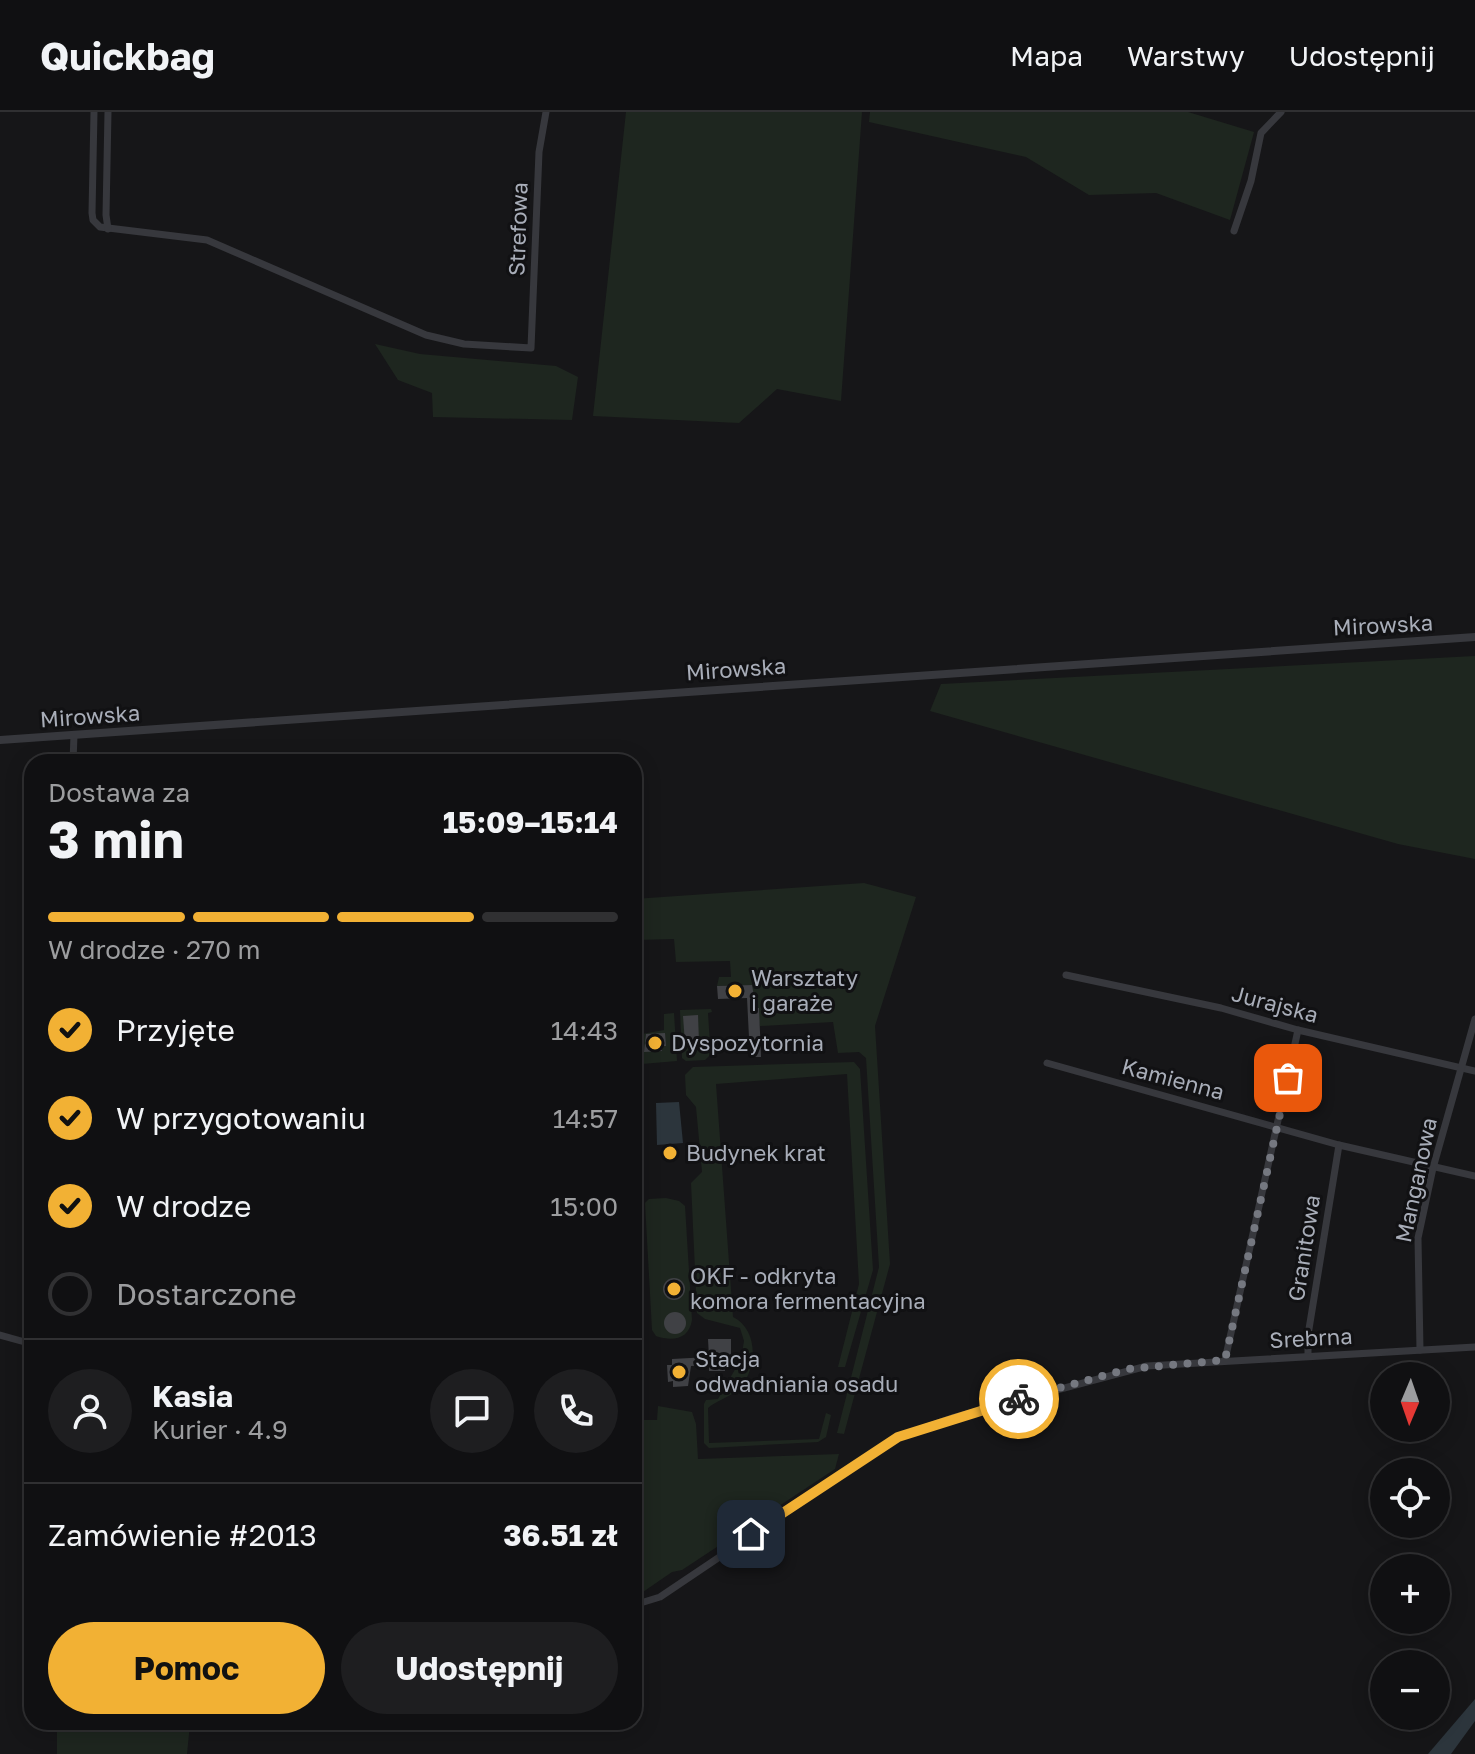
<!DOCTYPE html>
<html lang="pl">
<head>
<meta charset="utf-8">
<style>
	body { margin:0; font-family:"Golos Text",sans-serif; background:#1e1e20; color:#f1f3f6; height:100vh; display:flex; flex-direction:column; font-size:30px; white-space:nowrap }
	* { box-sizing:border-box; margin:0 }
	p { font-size:26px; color:#9c9d9f }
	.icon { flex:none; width:44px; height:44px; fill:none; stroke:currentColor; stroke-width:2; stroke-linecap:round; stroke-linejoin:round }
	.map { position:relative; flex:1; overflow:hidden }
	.side { position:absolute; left:24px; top:642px; width:618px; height:976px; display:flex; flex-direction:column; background:#101012; border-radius:24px; box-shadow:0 4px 20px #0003,0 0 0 2px #303032 }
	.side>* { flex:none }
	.needle { width:52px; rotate:182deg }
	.tools { position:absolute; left:1370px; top:1250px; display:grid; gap:16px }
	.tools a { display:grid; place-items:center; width:80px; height:80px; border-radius:50%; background:#101012; box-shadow:0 4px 20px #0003,0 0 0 2px #303032; font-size:40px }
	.pin { position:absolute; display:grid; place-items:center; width:68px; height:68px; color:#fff; margin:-34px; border-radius:16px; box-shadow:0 4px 12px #0006 }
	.courier { position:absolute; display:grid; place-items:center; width:80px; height:80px; margin:-40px; border:6px solid #f2b134; border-radius:50%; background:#fff; color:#222; box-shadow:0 2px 10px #0007 }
	.summary em { font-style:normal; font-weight:700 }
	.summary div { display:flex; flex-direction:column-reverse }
	.summary { display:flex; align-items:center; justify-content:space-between; height:136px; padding:0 24px }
	h1 { font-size:52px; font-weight:700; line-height:60px }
	.bar { display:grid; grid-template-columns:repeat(4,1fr); gap:12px 8px; align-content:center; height:96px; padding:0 24px }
	.bar i { height:10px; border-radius:6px; background:#303032 }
	.bar .selected { background:#f2b134 }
	.bar p { grid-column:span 4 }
	.line { display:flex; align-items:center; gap:20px; padding:0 24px; border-top:2px solid #303032 }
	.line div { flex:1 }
	.round { display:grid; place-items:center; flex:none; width:84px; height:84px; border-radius:42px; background:#1e1e20 }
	ol { padding:0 24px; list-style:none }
	li { display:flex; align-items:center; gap:24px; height:88px }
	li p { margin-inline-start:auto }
	li .icon { padding:8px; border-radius:50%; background:#f2b134; color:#111; stroke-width:4 }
	li:last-child { color:#9c9d9f }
	li i { width:44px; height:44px; border:4px solid #303032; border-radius:50% }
	.button { display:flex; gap:16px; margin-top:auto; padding:16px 24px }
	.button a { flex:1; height:92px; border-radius:48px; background:#f2b134; color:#111; font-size:32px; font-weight:700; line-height:92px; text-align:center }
	.button a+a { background:#1e1e20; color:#f1f3f6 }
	header { display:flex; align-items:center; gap:48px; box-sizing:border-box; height:112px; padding:0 40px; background:#101012; border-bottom:2px solid #303032 }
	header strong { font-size:38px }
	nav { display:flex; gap:44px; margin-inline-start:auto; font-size:28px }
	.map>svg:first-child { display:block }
</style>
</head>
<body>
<header>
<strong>Quickbag</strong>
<nav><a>Mapa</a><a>Warstwy</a><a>Udostępnij</a></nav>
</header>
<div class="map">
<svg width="1475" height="1642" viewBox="0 0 1475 1642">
	<rect width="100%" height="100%" fill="#161618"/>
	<g fill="#1e261f">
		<path d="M626,0H862L841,289L777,277L739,311L593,304Z"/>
		<path d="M870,0H1188L1254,20L1230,108L1156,81L1089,83L1026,45L869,10Z"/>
		<path d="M375,232L420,242L556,254L578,265L572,308L433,305L432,281L398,268Z"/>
		<path d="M1475,544V747L1398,732L930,599L941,572Z"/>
		<path d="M864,771L916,785L875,914L890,1152L844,1322L837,1321L879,1155L866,946L859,940L838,941L833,910L760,914L751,873L717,874L719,865H731L730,849L676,850L674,827L636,828L634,787Z"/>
		<path d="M711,897L712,900L708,901L710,932L713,933L714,939L705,948L686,949L682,946L680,898Z"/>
		<path d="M674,901L677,949L642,952L638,943L636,923L664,918V902Z"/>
		<path d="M854,950L860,957L873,1158L845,1255H838L859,1172L847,962L716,972L733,1205C760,1218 758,1262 735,1280C727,1286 716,1289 708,1296L709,1331L819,1327L826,1301L831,1303L826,1325L818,1330L709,1336L704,1331V1292L706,1288L718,1287L741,1247L746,1248V1243L742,1241L744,1229L740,1216L705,1207L697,1201L691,1071L702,1060L696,995L686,983L685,963L693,955Z"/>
		<path d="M666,1086L679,1089L685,1094L692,1208C689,1227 673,1230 656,1224L652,1218L645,1091L649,1087Z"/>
		<path d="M658,1294L692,1300L696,1312L698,1347L839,1342L835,1357L682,1458L672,1460L640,1482H634V1308H657Z"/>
		<path d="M57,1610H199L190,1612L187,1642H57Z"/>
	</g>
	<g fill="#2c353c">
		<path d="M679,990L683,1031L657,1033L656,991Z"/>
		<path d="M1475,1587V1609L1451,1642H1428Z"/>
	</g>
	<g fill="#404145">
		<path d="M752,873L756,896H759L761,945H750L747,886L718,887L717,874Z"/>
		<path d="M698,903L699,930L685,931L683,904Z"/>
		<path d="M665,921L666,934H661L662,939L644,940L646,922Z"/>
		<circle cx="674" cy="1177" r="11"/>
		<circle cx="675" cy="1211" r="11"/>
		<path d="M708,1227H731V1248H724L725,1259H709V1253L691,1254L688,1274L673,1275V1269L668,1270L667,1253H672V1247L709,1245Z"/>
	</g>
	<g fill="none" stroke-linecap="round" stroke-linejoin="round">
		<g stroke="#37383d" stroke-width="7">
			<path d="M94,0L92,101L93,108L100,115L207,128L426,223L464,232L531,236L539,40L546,0"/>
			<path d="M108,0L106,103L108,117"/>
			<path d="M1234,119L1251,69L1261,21L1281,0"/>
			<path d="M73,650L74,623"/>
			<path d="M1066,863L1221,896L1298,918L1475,959"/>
			<path d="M1047,951L1339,1033L1475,1064"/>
			<path d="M0,1223L32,1232"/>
			<path d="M1420,1238L1418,1126L1433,1056L1475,907"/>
			<path d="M1308,1244V1223L1339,1033"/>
			<path d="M1225,1248L1298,918"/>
			<path d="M634,1493L660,1485L898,1325L952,1306L1147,1254L1475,1235"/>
		</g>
		<path stroke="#37383d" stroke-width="8" d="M0,628L1475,525"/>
	</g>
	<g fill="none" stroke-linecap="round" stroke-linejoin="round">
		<path stroke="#757880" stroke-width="8" stroke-dasharray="0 14.4" d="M1019,1287L1128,1257L1225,1248L1288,966"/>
		<path stroke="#f2b134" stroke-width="10" d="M751,1422L898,1325L1019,1287"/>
	</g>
	<g fill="#f2b134" stroke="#111113" stroke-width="3">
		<circle cx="735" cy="879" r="8"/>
		<circle cx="655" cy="931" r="8"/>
		<circle cx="670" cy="1041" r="8"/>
		<circle cx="674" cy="1177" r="8"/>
		<circle cx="679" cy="1260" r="8"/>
	</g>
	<g text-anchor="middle" stroke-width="6" stroke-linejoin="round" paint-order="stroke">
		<g font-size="22" fill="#a8adb8" stroke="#111113">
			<text transform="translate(518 117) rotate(-88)" y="8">Strefowa</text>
			<text transform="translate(1383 513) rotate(-3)" y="8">Mirowska</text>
			<text transform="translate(736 557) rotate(-4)" y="8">Mirowska</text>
			<text transform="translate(90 604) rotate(-4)" y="8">Mirowska</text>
			<text transform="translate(1275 892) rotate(15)" y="8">Jurajska</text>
			<text transform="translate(1173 967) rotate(15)" y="8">Kamienna</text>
			<text transform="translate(1416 1068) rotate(-78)" y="8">Manganowa</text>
			<text transform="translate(1304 1136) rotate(-81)" y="8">Granitowa</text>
			<text transform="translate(1311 1226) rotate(-3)" y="8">Srebrna</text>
		</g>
		<g font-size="22" fill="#a8adb8" stroke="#111113" text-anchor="start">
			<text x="751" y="874">Warsztaty<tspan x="751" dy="25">i garaże</tspan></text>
			<text x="671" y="939">Dyspozytornia</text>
			<text x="686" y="1049">Budynek krat</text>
			<text x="690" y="1172">OKF - odkryta<tspan x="690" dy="25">komora fermentacyjna</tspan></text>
			<text x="695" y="1255">Stacja<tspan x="695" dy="25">odwadniania osadu</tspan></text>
		</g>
	</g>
</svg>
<div class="tools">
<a><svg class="needle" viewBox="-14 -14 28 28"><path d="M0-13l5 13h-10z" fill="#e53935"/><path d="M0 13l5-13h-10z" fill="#9c9d9f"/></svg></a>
<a><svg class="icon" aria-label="locate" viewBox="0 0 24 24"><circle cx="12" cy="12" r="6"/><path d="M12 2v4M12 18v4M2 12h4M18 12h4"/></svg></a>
<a>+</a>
<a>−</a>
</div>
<div class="pin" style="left:1288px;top:966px;background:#ea580c"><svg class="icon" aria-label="bag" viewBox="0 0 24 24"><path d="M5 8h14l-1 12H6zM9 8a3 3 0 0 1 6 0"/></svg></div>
<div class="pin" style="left:751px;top:1422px;background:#1f2937"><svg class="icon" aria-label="home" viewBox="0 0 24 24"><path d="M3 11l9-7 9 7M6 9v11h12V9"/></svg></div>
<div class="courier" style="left:1019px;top:1287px"><svg class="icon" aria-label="bike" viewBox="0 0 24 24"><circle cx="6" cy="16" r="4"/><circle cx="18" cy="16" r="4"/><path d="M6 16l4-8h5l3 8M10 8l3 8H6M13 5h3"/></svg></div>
<section class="side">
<div class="summary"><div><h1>3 min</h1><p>Dostawa za</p></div><em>15:09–15:14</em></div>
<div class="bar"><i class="selected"></i><i class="selected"></i><i class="selected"></i><i></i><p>W drodze · 270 m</p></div>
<ol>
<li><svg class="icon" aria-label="check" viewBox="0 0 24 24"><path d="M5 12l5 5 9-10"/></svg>Przyjęte<p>14:43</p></li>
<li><svg class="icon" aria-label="check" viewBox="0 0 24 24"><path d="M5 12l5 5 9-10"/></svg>W przygotowaniu<p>14:57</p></li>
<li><svg class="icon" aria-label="check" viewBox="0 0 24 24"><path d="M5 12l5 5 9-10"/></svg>W drodze<p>15:00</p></li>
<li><i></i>Dostarczone</li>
</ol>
<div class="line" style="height:144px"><a class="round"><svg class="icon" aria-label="person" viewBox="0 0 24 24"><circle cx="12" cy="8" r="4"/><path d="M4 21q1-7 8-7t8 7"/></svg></a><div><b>Kasia</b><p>Kurier · 4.9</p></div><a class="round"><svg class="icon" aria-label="chat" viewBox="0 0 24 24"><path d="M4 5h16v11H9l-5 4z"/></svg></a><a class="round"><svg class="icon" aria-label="phone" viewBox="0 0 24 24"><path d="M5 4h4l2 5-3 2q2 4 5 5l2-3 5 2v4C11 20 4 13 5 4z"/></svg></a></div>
<div class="line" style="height:104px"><div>Zamówienie #2013</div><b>36.51 zł</b></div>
<div class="button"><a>Pomoc</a><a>Udostępnij</a></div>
</section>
</div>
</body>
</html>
